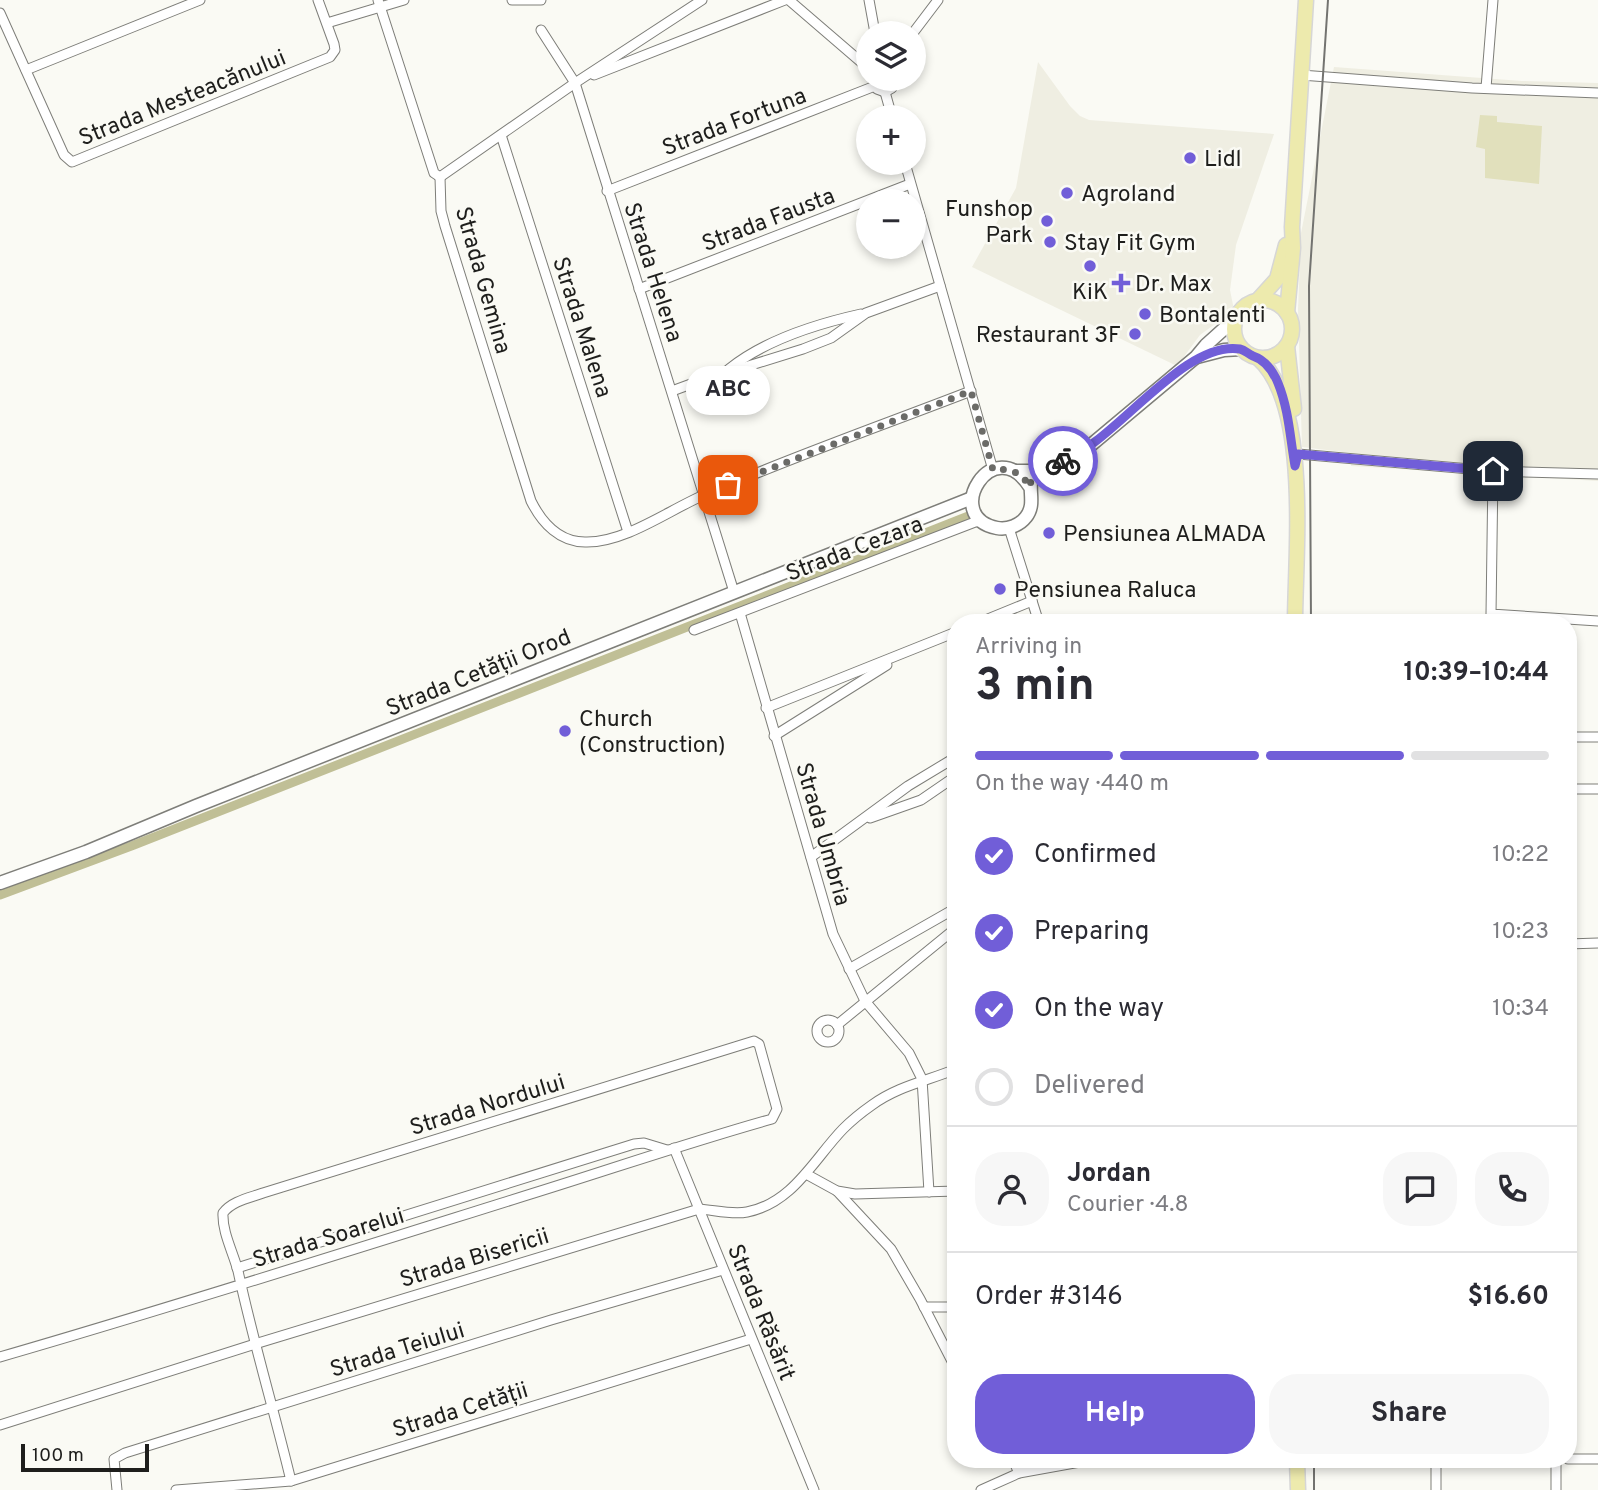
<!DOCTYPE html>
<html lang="en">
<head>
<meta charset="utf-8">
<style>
	body { margin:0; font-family:Overpass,sans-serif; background:#f7f7f7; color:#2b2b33; height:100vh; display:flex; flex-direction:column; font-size:26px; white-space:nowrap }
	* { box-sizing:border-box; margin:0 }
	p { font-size:23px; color:#7c7c81 }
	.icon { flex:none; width:38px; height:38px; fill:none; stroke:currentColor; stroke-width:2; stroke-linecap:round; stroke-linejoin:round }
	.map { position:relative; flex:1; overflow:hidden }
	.details { position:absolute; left:947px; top:614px; width:630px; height:854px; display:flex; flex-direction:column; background:#fff; border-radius:28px; box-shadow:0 4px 10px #0003 }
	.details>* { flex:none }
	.tools { position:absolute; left:856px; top:21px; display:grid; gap:14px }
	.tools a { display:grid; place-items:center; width:70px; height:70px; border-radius:50%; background:#fff; box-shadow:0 4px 10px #0003; font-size:35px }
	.scale { position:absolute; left:21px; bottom:18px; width:128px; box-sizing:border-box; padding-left:7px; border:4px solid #1e1e1c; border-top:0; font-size:19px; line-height:24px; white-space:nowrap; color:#1e1e1c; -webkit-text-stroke:5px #fafaf4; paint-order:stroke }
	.pin { position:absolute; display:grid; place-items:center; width:60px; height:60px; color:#fff; margin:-30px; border-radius:14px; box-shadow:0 4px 10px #0006 }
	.courier { position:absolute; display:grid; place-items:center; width:70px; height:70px; margin:-35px; border:5px solid #715ed8; border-radius:50%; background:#fff; color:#222; box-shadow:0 2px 9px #0007 }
	.bubble { position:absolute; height:49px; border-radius:24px; background:#fff; box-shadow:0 4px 10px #0003; font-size:23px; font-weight:700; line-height:49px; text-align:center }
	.head em { font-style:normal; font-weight:700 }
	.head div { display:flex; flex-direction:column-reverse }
	.head { display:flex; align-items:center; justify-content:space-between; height:119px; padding:0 28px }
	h1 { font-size:46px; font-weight:700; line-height:52px }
	.bar { display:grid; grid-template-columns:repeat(4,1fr); gap:10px 7px; align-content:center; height:84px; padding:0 28px }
	.bar i { height:9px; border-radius:5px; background:#e1e1e2 }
	.bar .active { background:#715ed8 }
	.bar p { grid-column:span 4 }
	.line { display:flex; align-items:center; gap:18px; padding:0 28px; border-top:2px solid #e1e1e2 }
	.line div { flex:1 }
	.round { display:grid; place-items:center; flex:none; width:74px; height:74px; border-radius:28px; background:#f7f7f7 }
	ol { padding:0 28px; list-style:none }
	li { display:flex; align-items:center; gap:21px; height:77px }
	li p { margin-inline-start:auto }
	li .icon { padding:7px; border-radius:50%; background:#715ed8; color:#fff; stroke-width:4 }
	li:last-child { color:#7c7c81 }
	li i { width:38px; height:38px; border:4px solid #e1e1e2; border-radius:50% }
	.button { display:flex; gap:14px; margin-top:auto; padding:14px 28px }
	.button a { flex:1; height:80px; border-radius:28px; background:#715ed8; color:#fff; font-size:28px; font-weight:700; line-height:80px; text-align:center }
	.button a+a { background:#f7f7f7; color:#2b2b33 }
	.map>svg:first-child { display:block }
</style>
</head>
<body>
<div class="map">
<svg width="1598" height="1490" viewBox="0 0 1598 1490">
	<rect width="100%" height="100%" fill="#fafaf4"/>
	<g fill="#efeee2">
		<path d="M1038,62L1070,106L1080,116L1089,120L1274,134L1236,245L1230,290L1234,310L1200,335L1177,366L972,267L1016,188Z"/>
		<path d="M1334,67L1522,81L1598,83V481L1351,466V453L1302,447L1298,310L1301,233Z"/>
	</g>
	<path fill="#e1e0bc" d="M1480,115L1497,116V122L1542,126L1539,184L1485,178V149L1476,147Z"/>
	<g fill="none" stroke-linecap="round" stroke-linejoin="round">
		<path stroke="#c0bf96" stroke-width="9" d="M0,895L134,845L971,515"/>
		<g stroke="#7e7e79" stroke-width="11">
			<g id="street">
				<path d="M378,0L434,173L440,177"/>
				<path d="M512,0H541"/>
				<path d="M789,0L868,68"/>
				<path d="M869,0L875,33"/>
				<path d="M0,13L64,155L72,162L330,57L335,50L334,44L318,0"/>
				<path d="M327,23L404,0"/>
				<path d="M541,30L575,83L734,592"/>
				<path d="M913,33L938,0"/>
				<path d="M26,70L200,0"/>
				<path d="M594,75L785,0"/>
				<path d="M1301,75L1472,88L1598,93"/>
				<path d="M875,79L877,89L885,92L892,88L894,79"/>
				<path d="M1486,88L1493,0"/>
				<path d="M885,92L892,117"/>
				<path d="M501,135L628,532"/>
				<path d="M905,163L993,470"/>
				<path d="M440,177L441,211L445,226L531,501C542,523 560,543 587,542C626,542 669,510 704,495C792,457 883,425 971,391"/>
				<path d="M440,177L575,83L702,0"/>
				<path d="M607,191L875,86"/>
				<path d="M639,289L910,184"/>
				<path d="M729,369C765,340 816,324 861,314"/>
				<path d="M672,391L729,370L745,367L803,349L831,338L866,313L940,286"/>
				<path d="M1298,454L1493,471L1598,474"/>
				<path d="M1493,471L1491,614L1598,621"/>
				<path d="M1009,528L1039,623"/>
				<path d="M740,613L833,934L865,1001L909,1053L922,1079L929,1192"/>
				<path d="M978,623L1032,601"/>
				<path d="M694,630L975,522L982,521"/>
				<path d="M766,708L956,632"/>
				<path d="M774,736L887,665"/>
				<path d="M1568,737H1598"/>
				<path d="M1568,789H1598"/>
				<path d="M870,818L921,800L956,776"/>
				<path d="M811,857L908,786L956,757"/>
				<path d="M1568,944L1598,943"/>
				<path d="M849,969L956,908"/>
				<circle cx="828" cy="1031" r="11"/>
				<path d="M837,1025L956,928"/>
				<path d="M674,1148L814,1490"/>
				<path d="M806,1174L837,1191L855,1194L956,1191"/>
				<path d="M837,1191L891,1249L920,1299L956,1369"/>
				<path d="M237,1268L634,1144L644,1143L667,1150"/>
				<path d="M924,1307H956"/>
				<path d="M0,1357C173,1307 346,1252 518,1198C603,1172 686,1143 772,1119L777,1109L759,1044L754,1041L263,1193C249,1198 232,1201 223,1213C222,1232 233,1252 238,1271C253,1341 274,1410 291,1481"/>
				<path d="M955,1417H956"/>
				<path d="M0,1425L255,1344L699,1209C714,1210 732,1215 747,1212C793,1203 814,1159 843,1129C852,1120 862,1112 872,1105C898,1086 927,1081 956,1069"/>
				<path d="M1568,1459H1598"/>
				<path d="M1013,1460L1019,1473"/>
				<path d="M1436,1460V1490"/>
				<path d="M117,1490L114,1459L125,1453L551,1320L723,1270"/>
				<path d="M176,1490L291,1481L751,1339"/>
				<path d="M981,1490L1019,1473L1091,1460"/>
				<path d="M1556,1490V1460"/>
			</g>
		</g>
		<g stroke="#7e7e79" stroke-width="15">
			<g id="secondary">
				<path d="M1197,357L1224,350L1242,349"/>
				<path d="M1015,471H1036L1079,455L1196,357L1206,345L1236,318"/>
				<path d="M1030,487C994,430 940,517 997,528C1008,530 1020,525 1026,517C1038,502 1024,485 1036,471"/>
				<path d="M0,883L86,852L196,806L972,498"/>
			</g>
		</g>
		<g stroke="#d6d6d6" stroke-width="17">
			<g id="primary">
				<circle cx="1263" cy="329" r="29"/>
				<path d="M1258,300L1277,279L1286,245"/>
				<path d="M1287,313L1293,248L1292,227L1306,0"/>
				<path d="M1287,346L1294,409"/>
				<path d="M1258,358C1311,405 1295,556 1295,623"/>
				<path d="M1297,1460L1298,1490"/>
			</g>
		</g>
		<use href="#street" stroke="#fff" stroke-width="9"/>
		<use href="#secondary" stroke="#fff" stroke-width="12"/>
		<use href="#primary" stroke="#edeaad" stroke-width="14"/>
		<g stroke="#737370" stroke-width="2">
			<path d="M1311,623L1309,286L1328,0"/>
			<path d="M1314,1460V1490"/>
		</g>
	</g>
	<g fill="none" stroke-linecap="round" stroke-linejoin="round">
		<path stroke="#6b6b68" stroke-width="7" stroke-dasharray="0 12.6" d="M728,485L971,391L993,470C1010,468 1021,472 1030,487C1031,469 1048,467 1063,461"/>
		<path stroke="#715ed8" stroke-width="9" d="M1063,461C1116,441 1183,340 1240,349C1245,350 1248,354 1253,356C1265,360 1273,371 1278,383C1289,410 1290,438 1295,466L1298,454L1493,471"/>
	</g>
	<g fill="#715ed8" stroke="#fafaf4" stroke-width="2.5">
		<circle cx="1190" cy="158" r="7"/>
		<circle cx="1067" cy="193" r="7"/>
		<circle cx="1047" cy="221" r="7"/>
		<circle cx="1050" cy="242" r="7"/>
		<circle cx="1090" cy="266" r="7"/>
		<path d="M1117.5 272.5h7v7h7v7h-7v7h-7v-7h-7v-7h7z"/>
		<circle cx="1145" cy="314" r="7"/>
		<circle cx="1135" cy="334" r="7"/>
		<circle cx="1049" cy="533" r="7"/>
		<circle cx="1000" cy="589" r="7"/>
		<circle cx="565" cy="731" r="7"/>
	</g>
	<g text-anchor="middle" stroke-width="5" stroke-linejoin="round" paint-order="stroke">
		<g font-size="23" fill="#1e1e1c" stroke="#fafaf4">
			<text transform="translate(182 97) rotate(-22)" y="8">Strada Mesteacănului</text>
			<text transform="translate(734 121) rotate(-21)" y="8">Strada Fortuna</text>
			<text transform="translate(768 219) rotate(-21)" y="8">Strada Fausta</text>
			<text transform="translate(654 272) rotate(72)" y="8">Strada Helena</text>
			<text transform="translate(484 280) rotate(74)" y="8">Strada Gemina</text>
			<text transform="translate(583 327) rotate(72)" y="8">Strada Malena</text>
			<text transform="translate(854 548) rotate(-21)" y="8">Strada Cezara</text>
			<text transform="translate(478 672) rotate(-22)" y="8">Strada Cetății Orod</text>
			<text transform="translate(824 834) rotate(74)" y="8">Strada Umbria</text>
			<text transform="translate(487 1104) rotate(-17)" y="8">Strada Nordului</text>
			<text transform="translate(328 1237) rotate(-17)" y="8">Strada Soarelui</text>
			<text transform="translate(474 1257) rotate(-17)" y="8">Strada Bisericii</text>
			<text transform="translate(762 1312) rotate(68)" y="8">Strada Răsărit</text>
			<text transform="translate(397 1349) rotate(-17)" y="8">Strada Teiului</text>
			<text transform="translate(460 1409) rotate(-17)" y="8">Strada Cetății</text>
		</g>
		<g font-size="23" fill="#1e1e1c" stroke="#fafaf4" text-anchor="start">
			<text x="1204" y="166">Lidl</text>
			<text x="1081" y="201">Agroland</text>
			<text x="1033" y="216" text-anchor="end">Funshop<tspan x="1033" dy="26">Park</tspan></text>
			<text x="1064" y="250">Stay Fit Gym</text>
			<text x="1135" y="291">Dr. Max</text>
			<text x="1090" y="299" text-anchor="middle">KiK</text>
			<text x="1159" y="322">Bontalenti</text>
			<text x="1121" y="342" text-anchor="end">Restaurant 3F</text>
			<text x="1063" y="541">Pensiunea ALMADA</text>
			<text x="1014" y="597">Pensiunea Raluca</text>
			<text x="579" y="726">Church<tspan x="579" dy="26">(Construction)</tspan></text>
		</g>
	</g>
</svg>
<div class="tools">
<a><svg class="icon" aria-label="layers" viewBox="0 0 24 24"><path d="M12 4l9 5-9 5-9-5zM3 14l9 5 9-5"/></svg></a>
<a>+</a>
<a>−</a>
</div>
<div class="scale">100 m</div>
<div class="pin" style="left:728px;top:485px;background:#ea580c"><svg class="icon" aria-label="bag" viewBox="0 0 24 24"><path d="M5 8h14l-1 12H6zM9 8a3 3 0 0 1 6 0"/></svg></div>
<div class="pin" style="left:1493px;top:471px;background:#1f2937"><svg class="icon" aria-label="home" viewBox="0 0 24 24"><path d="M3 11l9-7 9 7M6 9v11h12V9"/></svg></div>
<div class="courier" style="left:1063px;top:461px"><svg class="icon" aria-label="bike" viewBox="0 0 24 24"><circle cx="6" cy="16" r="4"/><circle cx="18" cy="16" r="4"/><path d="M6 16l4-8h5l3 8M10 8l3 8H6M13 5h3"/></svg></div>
<div class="bubble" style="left:686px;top:366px;width:84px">ABC</div>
<section class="details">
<div class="head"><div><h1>3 min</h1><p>Arriving in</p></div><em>10:39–10:44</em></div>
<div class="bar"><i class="active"></i><i class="active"></i><i class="active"></i><i></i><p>On the way · 440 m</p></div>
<ol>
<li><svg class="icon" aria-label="check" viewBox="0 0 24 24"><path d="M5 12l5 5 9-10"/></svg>Confirmed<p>10:22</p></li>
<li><svg class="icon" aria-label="check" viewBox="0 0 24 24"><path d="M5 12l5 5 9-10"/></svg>Preparing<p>10:23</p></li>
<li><svg class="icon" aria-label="check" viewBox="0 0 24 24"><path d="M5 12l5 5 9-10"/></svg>On the way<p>10:34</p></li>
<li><i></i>Delivered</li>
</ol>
<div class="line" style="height:126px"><a class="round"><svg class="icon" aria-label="person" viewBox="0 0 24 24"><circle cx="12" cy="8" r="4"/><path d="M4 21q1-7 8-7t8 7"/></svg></a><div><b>Jordan</b><p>Courier · 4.8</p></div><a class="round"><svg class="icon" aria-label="chat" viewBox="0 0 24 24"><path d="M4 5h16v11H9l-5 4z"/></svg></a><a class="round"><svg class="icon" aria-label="phone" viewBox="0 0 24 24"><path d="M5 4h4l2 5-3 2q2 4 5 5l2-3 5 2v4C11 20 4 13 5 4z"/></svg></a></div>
<div class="line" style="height:91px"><div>Order #3146</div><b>$16.60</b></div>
<div class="button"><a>Help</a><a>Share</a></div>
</section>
</div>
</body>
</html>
